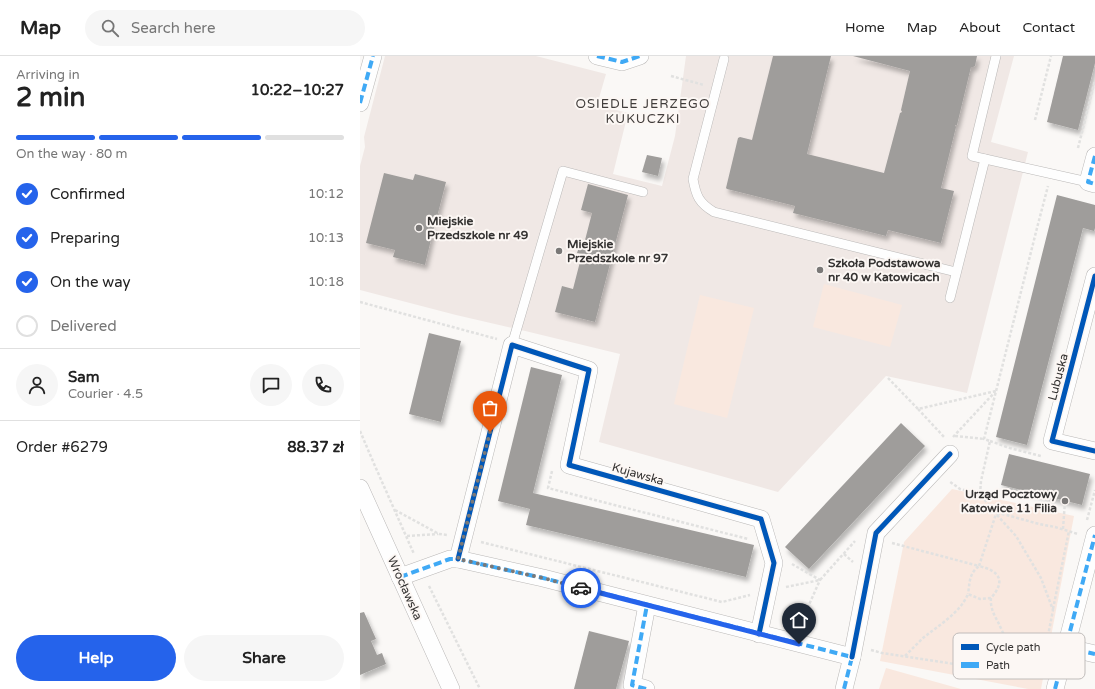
<!DOCTYPE html>
<html lang="en">
<head>
<meta charset="utf-8">
<style>
	body { margin:0; font-family:"Varela Round",sans-serif; background:#f6f6f6; color:#222; height:100vh; display:flex; flex-direction:column; font-size:15px; white-space:nowrap }
	* { box-sizing:border-box; margin:0 }
	p { font-size:13px; color:#767676 }
	.icon { flex:none; width:22px; height:22px; fill:none; stroke:currentColor; stroke-width:2; stroke-linecap:round; stroke-linejoin:round }
	.map { position:relative; flex:1; overflow:hidden }
	.sheet { display:flex; flex-direction:column; background:#fff; width:360px }
	.sheet>* { flex:none }
	.pin { position:absolute; display:grid; place-items:center; width:34px; height:34px; color:#fff; margin:-41px -17px; border-radius:50% 50% 50% 0; rotate:-45deg; box-shadow:0 0 4px #0007 }
	.pin .icon { rotate:45deg }
	.courier { position:absolute; display:grid; place-items:center; width:40px; height:40px; margin:-20px; border:3px solid #2563eb; border-radius:50%; background:#fff; color:#222; box-shadow:0 1px 5px #0007 }
	.overview em { font-style:normal; font-weight:800 }
	.overview div { display:flex; flex-direction:column-reverse }
	.overview { display:flex; align-items:center; justify-content:space-between; height:68px; padding:0 16px }
	h1 { font-size:26px; font-weight:800; line-height:30px }
	.bar { display:grid; grid-template-columns:repeat(4,1fr); gap:6px 4px; align-content:center; height:48px; padding:0 16px }
	.bar i { height:5px; border-radius:3px; background:#e0e0e0 }
	.bar .current { background:#2563eb }
	.bar p { grid-column:span 4 }
	.line { display:flex; align-items:center; gap:10px; padding:0 16px; border-top:1px solid #e0e0e0 }
	.line div { flex:1 }
	.round { display:grid; place-items:center; flex:none; width:42px; height:42px; border-radius:21px; background:#f6f6f6 }
	ol { padding:0 16px; list-style:none }
	li { display:flex; align-items:center; gap:12px; height:44px }
	li p { margin-inline-start:auto }
	li .icon { padding:4px; border-radius:50%; background:#2563eb; color:#fff; stroke-width:4 }
	li:last-child { color:#767676 }
	li i { width:22px; height:22px; border:2px solid #e0e0e0; border-radius:50% }
	.action { display:flex; gap:8px; margin-top:auto; padding:8px 16px }
	.action a { flex:1; height:46px; border-radius:24px; background:#2563eb; color:#fff; font-size:16px; font-weight:800; line-height:46px; text-align:center }
	.action a+a { background:#f6f6f6; color:#222 }
	header { display:flex; align-items:center; gap:24px; box-sizing:border-box; height:56px; padding:0 20px; background:#fff; border-bottom:1px solid #e0e0e0 }
	header strong { font-size:19px }
	nav { display:flex; gap:22px; margin-inline-start:auto; font-size:14px }
	.search { width:280px; height:36px; background:#f6f6f6; display:flex; align-items:center; gap:10px; box-sizing:border-box; padding:0 14px; border-radius:22px; color:#767676; font-size:15px }
	main { display:flex; flex:1; min-height:0 }
	.map>svg:first-child { display:block }
</style>
</head>
<body>
<header>
<strong>Map</strong>
<div class="search"><svg class="icon" aria-label="search" viewBox="0 0 24 24"><circle cx="10" cy="10" r="6"/><path d="M15 15l6 6"/></svg>Search here</div>
<nav><a>Home</a><a>Map</a><a>About</a><a>Contact</a></nav>
</header>
<main>
<section class="sheet">
<div class="overview"><div><h1>2 min</h1><p>Arriving in</p></div><em>10:22–10:27</em></div>
<div class="bar"><i class="current"></i><i class="current"></i><i class="current"></i><i></i><p>On the way · 80 m</p></div>
<ol>
<li><svg class="icon" aria-label="check" viewBox="0 0 24 24"><path d="M5 12l5 5 9-10"/></svg>Confirmed<p>10:12</p></li>
<li><svg class="icon" aria-label="check" viewBox="0 0 24 24"><path d="M5 12l5 5 9-10"/></svg>Preparing<p>10:13</p></li>
<li><svg class="icon" aria-label="check" viewBox="0 0 24 24"><path d="M5 12l5 5 9-10"/></svg>On the way<p>10:18</p></li>
<li><i></i>Delivered</li>
</ol>
<div class="line" style="height:72px"><a class="round"><svg class="icon" aria-label="person" viewBox="0 0 24 24"><circle cx="12" cy="8" r="4"/><path d="M4 21q1-7 8-7t8 7"/></svg></a><div><b>Sam</b><p>Courier · 4.5</p></div><a class="round"><svg class="icon" aria-label="chat" viewBox="0 0 24 24"><path d="M4 5h16v11H9l-5 4z"/></svg></a><a class="round"><svg class="icon" aria-label="phone" viewBox="0 0 24 24"><path d="M5 4h4l2 5-3 2q2 4 5 5l2-3 5 2v4C11 20 4 13 5 4z"/></svg></a></div>
<div class="line" style="height:52px"><div>Order #6279</div><b>88.37 zł</b></div>
<div class="action"><a>Help</a><a>Share</a></div>
</section>
<div class="map">
<svg width="735" height="633" viewBox="0 0 735 633">
	<defs>
		<filter id="shadow"><feDropShadow dx="2.5" dy="4.5" stdDeviation="2" flood-color="#0004"/></filter>
	</defs>
	<rect width="100%" height="100%" fill="#faf8f6"/>
	<path fill="#f0e8e5" d="M25,0H176L246,18L237,49L268,57L253,118L302,130L315,80L326,0H654L631,86L668,96L607,337L526,320L418,436L239,386L260,298L157,273L96,259L0,234V110L5,91L4,81Z"/>
	<g fill="#f9e8df">
		<path d="M464,228L542,249L530,291L453,271Z"/>
		<path d="M340,239L394,252L367,362L314,348Z"/>
		<path d="M592,433L714,460L681,633H668L520,605L544,486Z"/>
		<path d="M526,612L601,633H519Z"/>
	</g>
	<g fill="#9f9d9b" filter="url(#shadow)">
		<path d="M413,0H471L447,98L524,117L540,57L542,56L541,54L550,15L493,0H617L615,10L613,11H611L597,69H595L596,71L581,132L594,135L581,187L528,174L526,180L433,157L435,150L367,133L366,132L378,82L380,81L392,84Z"/>
		<path d="M703,0H735V7L718,74L687,66Z"/>
		<path d="M287,99L302,102L298,120L282,116Z"/>
		<path d="M24,117L53,124L55,118L86,126L76,165L69,163L68,169L74,171L65,209L33,201L35,194L6,187Z"/>
		<path d="M228,128L268,139L239,250V251L235,266L195,256L202,230L213,233L222,198L217,197L219,191L223,192L232,157L221,154Z"/>
		<path d="M697,139L735,149V172L734,175L723,172L667,389L636,381Z"/>
		<path d="M69,277L101,285L81,366L49,358Z"/>
		<path d="M171,311L202,319L173,437L394,489L386,521L166,469L170,453L138,445Z"/>
		<path d="M541,367L565,390L449,513L425,491Z"/>
		<path d="M649,398L730,418L722,449L641,429Z"/>
		<path d="M4,556L16,583L11,585L17,599L22,597L26,608L0,619V557Z"/>
		<path d="M229,575L269,585L256,633H214Z"/>
	</g>
	<g fill="none" stroke-linecap="round" stroke-linejoin="round">
		<g stroke="#bab8b7" stroke-width="10">
			<g id="service">
				<path d="M636,0L612,100L728,126"/>
				<path d="M364,3L333,123C336,140 339,147 354,156L596,216"/>
				<path d="M590,242L625,103"/>
				<path d="M152,289L203,115L283,136"/>
			</g>
		</g>
		<g stroke="#bab8b7" stroke-width="18">
			<g id="minor">
				<path d="M237,0L262,6L280,0"/>
				<path d="M0,47L13,0"/>
				<path d="M735,100L728,126L735,128"/>
				<path d="M735,220L692,385L735,395"/>
				<path d="M0,432L91,633"/>
				<path d="M98,503L152,289L229,314L209,409L401,463L414,507L399,578"/>
				<path d="M40,521L90,503H98L183,522L492,601L484,633"/>
				<path d="M705,591L735,598"/>
				<path d="M492,601L516,477L590,398"/>
				<path d="M286,633L272,629L287,549"/>
				<path d="M695,633L735,479"/>
			</g>
		</g>
		<g stroke="#e1e1e0" stroke-width="2.5" stroke-dasharray="3 2" stroke-linecap="butt">
			<path d="M311,20L344,29"/>
			<path d="M675,64L691,0"/>
			<path d="M718,92L735,24"/>
			<path d="M0,246L137,283"/>
			<path d="M528,322L558,353L636,335"/>
			<path d="M558,353L585,382"/>
			<path d="M0,375L15,410L54,498"/>
			<path d="M595,380L624,383"/>
			<path d="M593,381L635,336"/>
			<path d="M630,385L650,392L681,400"/>
			<path d="M192,415L188,432L388,483"/>
			<path d="M620,438L621,425L630,385L624,383L677,172L688,130"/>
			<path d="M35,454L79,478L87,479"/>
			<path d="M727,464L735,434"/>
			<path d="M703,473L705,445"/>
			<path d="M47,480L78,478"/>
			<path d="M121,486L362,546L390,539"/>
			<path d="M532,487L619,510L636,458L620,438L600,433L589,425"/>
			<path d="M484,498L493,506"/>
			<path d="M432,508L460,524L448,551"/>
			<path d="M69,530L120,633"/>
			<path d="M426,531L460,524L495,485"/>
			<path d="M631,542C630,551 634,559 638,566C641,572 644,580 648,585C657,598 671,607 679,620V619"/>
			<path d="M693,553L709,475"/>
			<path d="M687,585L693,554L681,522L656,480L636,458H643L679,468L695,471L718,478"/>
			<path d="M511,594L522,597L679,621"/>
			<path d="M545,600C551,594 557,588 563,582C579,569 600,557 608,538L620,543L631,542C646,525 640,515 619,510C609,518 610,525 608,538"/>
		</g>
		<use href="#service" stroke="#fefefe" stroke-width="9"/>
		<use href="#minor" stroke="#fefefe" stroke-width="17"/>
		<g stroke="#3fa9f5" stroke-width="4" stroke-dasharray="8 4" stroke-linecap="butt">
			<path d="M237,0L262,6L280,0"/>
			<path d="M0,47L13,0"/>
			<path d="M735,100L728,126L735,128"/>
			<path d="M40,521L90,503H98L183,522L492,601L484,633"/>
			<path d="M705,591L735,598"/>
			<path d="M286,633L272,629L287,549"/>
			<path d="M695,633L735,479"/>
		</g>
		<g stroke="#fcf7f4" stroke-width="8">
			<g id="cycleway">
				<path d="M735,220L692,385L735,395"/>
				<path d="M98,503L152,289L229,314L209,409L401,463L414,507L399,578"/>
				<path d="M492,601L516,477L590,398"/>
			</g>
		</g>
		<use href="#cycleway" stroke="#0057b8" stroke-width="5"/>
	</g>
	<g fill="none" stroke-linecap="round" stroke-linejoin="round">
		<path stroke="#7a7877" stroke-width="4" stroke-dasharray="0 7.2" d="M130,376L98,503L183,522L221,532"/>
		<path stroke="#2563eb" stroke-width="5" d="M221,532L439,588"/>
	</g>
	<g fill="#7a7877" stroke="#fcf7f4" stroke-width="1.5">
		<circle cx="59" cy="172" r="4"/>
		<circle cx="199" cy="195" r="4"/>
		<circle cx="460" cy="214" r="4"/>
		<circle cx="705" cy="445" r="4"/>
	</g>
	<g text-anchor="middle" stroke-width="4" stroke-linejoin="round" paint-order="stroke">
		<g font-size="12" font-weight="bold" fill="#353332" stroke="#fcf7f4" text-anchor="start">
			<text x="67" y="169">Miejskie<tspan x="67" dy="14">Przedszkole nr 49</tspan></text>
			<text x="207" y="192">Miejskie<tspan x="207" dy="14">Przedszkole nr 97</tspan></text>
			<text x="468" y="211">Szkoła Podstawowa<tspan x="468" dy="14">nr 40 w Katowicach</tspan></text>
			<text x="697" y="442" text-anchor="end">Urząd Pocztowy<tspan x="697" dy="14">Katowice 11 Filia</tspan></text>
		</g>
		<g font-size="12" fill="#353332" stroke="#fcf7f4">
			<text transform="translate(698 321) rotate(-75)" y="4">Lubuska</text>
			<text transform="translate(278 418) rotate(16)" y="4">Kujawska</text>
			<text transform="translate(45 532) rotate(66)" y="4">Wrocławska</text>
		</g>
		<g font-size="13" letter-spacing="1" fill="#413d3b" stroke="#fcf7f4">
			<text x="283" y="52">OSIEDLE JERZEGO<tspan x="283" dy="15">KUKUCZKI</tspan></text>
		</g>
	</g>
	<rect x="593" y="577" width="132" height="46" rx="6" fill="#fcf7f4" stroke="#c0bcba" stroke-width="1"/>
	<rect x="601" y="588" width="18" height="6" fill="#0057b8"/>
	<rect x="601" y="606" width="18" height="6" fill="#3fa9f5"/>
	<g font-size="11" fill="#353332">
		<text x="626" y="595">Cycle path</text>
		<text x="626" y="613">Path</text>
	</g>
</svg>
<div class="pin" style="left:130px;top:376px;background:#ea580c"><svg class="icon" aria-label="bag" viewBox="0 0 24 24"><path d="M5 8h14l-1 12H6zM9 8a3 3 0 0 1 6 0"/></svg></div>
<div class="pin" style="left:439px;top:588px;background:#1f2937"><svg class="icon" aria-label="home" viewBox="0 0 24 24"><path d="M3 11l9-7 9 7M6 9v11h12V9"/></svg></div>
<div class="courier" style="left:221px;top:532px"><svg class="icon" aria-label="car" viewBox="0 0 24 24"><path d="M5 17H2v-5l4-1 3-4h7l3 4 3 1v5h-3M9 17h6M6 11h13"/><circle cx="7" cy="17" r="2"/><circle cx="17" cy="17" r="2"/></svg></div>
</div>
</main>
</body>
</html>
